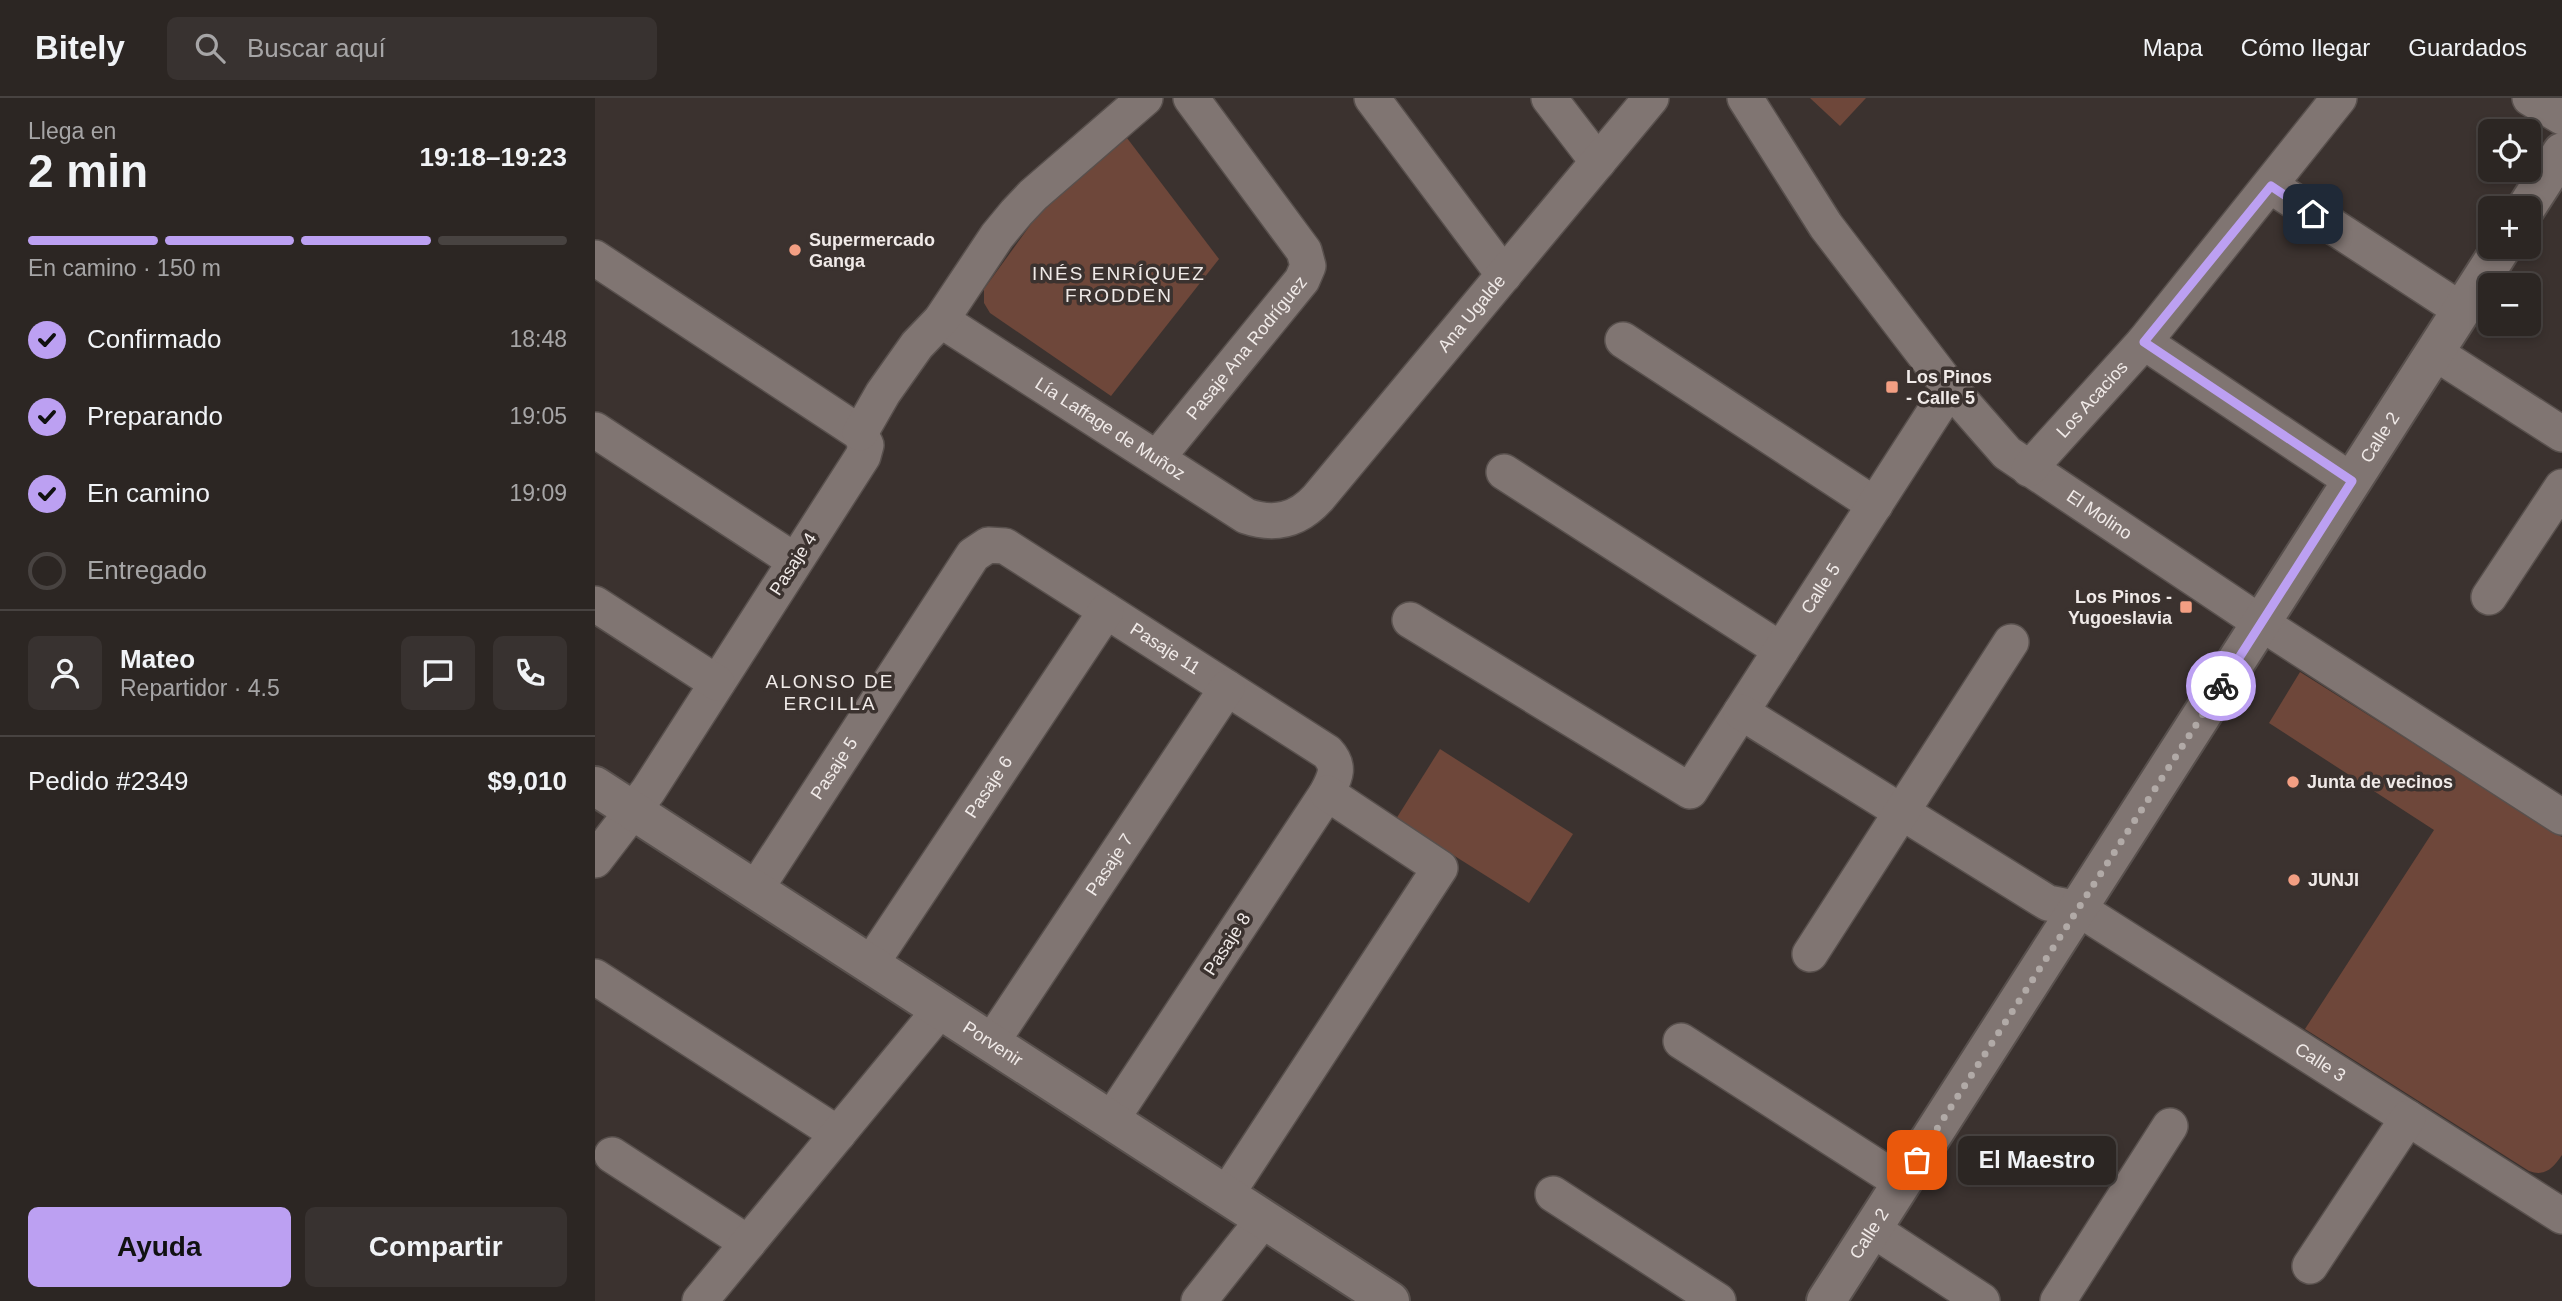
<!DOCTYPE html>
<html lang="es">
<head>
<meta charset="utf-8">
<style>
	body { margin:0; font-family:Helvetica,sans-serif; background:#383230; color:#f1f3f6; height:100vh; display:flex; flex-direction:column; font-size:26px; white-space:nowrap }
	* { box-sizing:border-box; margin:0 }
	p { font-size:23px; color:#a6a5a6 }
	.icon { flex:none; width:38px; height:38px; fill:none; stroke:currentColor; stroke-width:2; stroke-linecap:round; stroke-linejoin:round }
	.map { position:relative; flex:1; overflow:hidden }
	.sheet { display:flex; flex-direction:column; background:#2c2623; width:595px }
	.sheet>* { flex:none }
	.buttons { position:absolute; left:1883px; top:21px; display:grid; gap:14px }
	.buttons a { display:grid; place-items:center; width:63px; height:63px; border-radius:10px; background:#2c2623; box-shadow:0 4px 10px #0003,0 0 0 2px #484341; font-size:35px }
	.pin { position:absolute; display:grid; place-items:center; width:60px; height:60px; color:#fff; margin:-30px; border-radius:14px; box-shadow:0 4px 10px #0006 }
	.courier { position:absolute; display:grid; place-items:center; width:70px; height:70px; margin:-35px; border:5px solid #bca0f2; border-radius:50%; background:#fff; color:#222; box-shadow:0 2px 9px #0007 }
	.bubble { position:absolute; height:49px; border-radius:10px; background:#2c2623; box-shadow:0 4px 10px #0003,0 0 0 2px #484341; font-size:23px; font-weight:700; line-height:49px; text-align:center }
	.summary em { font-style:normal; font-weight:700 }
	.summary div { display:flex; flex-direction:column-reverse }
	.summary { display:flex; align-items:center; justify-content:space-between; height:119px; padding:0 28px }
	h1 { font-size:46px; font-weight:700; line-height:52px }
	.bar { display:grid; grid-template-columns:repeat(4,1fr); gap:10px 7px; align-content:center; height:84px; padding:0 28px }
	.bar i { height:9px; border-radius:5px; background:#484341 }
	.bar .on { background:#bca0f2 }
	.bar p { grid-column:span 4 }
	.line { display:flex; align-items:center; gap:18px; padding:0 28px; border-top:2px solid #484341 }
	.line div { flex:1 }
	.round { display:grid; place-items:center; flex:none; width:74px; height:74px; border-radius:10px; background:#383230 }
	ol { padding:0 28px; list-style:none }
	li { display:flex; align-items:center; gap:21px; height:77px }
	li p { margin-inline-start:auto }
	li .icon { padding:7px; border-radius:50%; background:#bca0f2; color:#111; stroke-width:4 }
	li:last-child { color:#a6a5a6 }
	li i { width:38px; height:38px; border:4px solid #484341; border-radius:50% }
	.cta { display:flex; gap:14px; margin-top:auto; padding:14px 28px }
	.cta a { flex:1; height:80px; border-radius:10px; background:#bca0f2; color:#111; font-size:28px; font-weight:700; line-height:80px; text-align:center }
	.cta a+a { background:#383230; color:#f1f3f6 }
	header { display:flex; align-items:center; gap:42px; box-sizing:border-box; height:98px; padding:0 35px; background:#2c2623; border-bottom:2px solid #484341 }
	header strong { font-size:33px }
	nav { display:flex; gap:38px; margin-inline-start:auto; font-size:24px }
	.search { width:490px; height:63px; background:#383230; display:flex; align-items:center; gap:18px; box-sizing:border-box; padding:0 24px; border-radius:10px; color:#a6a5a6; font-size:26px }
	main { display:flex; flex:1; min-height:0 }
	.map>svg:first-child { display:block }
</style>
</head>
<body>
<header>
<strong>Bitely</strong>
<div class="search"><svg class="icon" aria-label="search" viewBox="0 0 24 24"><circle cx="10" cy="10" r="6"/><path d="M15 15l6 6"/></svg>Buscar aquí</div>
<nav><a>Mapa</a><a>Cómo llegar</a><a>Guardados</a></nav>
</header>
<main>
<section class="sheet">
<div class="summary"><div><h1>2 min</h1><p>Llega en</p></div><em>19:18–19:23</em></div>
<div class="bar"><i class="on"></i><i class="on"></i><i class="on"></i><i></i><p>En camino · 150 m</p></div>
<ol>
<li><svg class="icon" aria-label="check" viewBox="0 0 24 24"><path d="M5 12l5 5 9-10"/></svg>Confirmado<p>18:48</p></li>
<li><svg class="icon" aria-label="check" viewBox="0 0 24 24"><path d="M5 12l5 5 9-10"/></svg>Preparando<p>19:05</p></li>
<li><svg class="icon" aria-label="check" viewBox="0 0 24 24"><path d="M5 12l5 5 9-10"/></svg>En camino<p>19:09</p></li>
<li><i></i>Entregado</li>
</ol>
<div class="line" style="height:126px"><a class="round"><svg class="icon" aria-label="person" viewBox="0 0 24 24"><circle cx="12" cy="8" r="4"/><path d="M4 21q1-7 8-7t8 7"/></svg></a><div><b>Mateo</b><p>Repartidor · 4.5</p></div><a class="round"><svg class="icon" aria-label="chat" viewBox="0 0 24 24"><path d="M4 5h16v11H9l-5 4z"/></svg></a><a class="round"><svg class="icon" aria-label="phone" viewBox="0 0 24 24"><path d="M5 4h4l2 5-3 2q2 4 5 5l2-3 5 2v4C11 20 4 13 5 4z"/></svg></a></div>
<div class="line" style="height:91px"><div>Pedido #2349</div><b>$9,010</b></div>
<div class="cta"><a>Ayuda</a><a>Compartir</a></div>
</section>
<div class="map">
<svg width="1967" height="1203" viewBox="0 0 1967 1203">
	<rect width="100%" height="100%" fill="#3b322f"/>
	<g fill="#6e473a">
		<path d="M1215,0H1271L1245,28Z"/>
		<path d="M532,40L624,161L516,298L395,215L389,205V191L444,115Z"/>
		<path d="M1705,574L1967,739V1057C1958,1070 1950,1079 1934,1073L1710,931L1839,732L1674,625Z"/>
		<path d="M845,651L978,736L934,805L801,721Z"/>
	</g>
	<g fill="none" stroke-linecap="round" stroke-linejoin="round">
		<g stroke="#58504d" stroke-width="38">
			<g id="street">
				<path d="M777,0L909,177"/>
				<path d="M954,0L1003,64"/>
				<path id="s1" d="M1150,0L1231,128L1355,290L1412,355L1666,525L1967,719"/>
				<path d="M1935,0L1967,19"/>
				<path d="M1676,88L1866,212"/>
				<path d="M0,160L265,335L271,347L268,358L53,693L0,762"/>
				<path id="s2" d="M346,222L651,418C680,428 703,422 723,400L1056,0"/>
				<path d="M1028,242L1280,407"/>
				<path d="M1549,244L1757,383"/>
				<path d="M1839,254L1967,336"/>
				<path d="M0,332L200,463"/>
				<path d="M265,335L288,295L322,247L346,222L402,138L421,115L438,97L550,0"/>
				<path id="s3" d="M562,360L707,182L713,168L709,153L596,0"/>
				<path id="s4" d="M1434,371L1549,244L1744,0"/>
				<path d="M909,374L1186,552"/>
				<path d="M1894,499L1967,389"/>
				<path d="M0,506L122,585"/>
				<path id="s5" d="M815,522L1095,693L1355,290"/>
				<path id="s6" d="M1146,614L1453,805L1484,811L1967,1118"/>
				<path id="s7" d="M160,792L378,457L393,447L410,448L732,654C746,669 740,679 732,695L516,1022"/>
				<path d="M1215,856L1416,544"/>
				<path id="s8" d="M275,867L511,513"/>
				<path d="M0,879L243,1036"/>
				<path d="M1086,943L1307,1085"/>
				<path id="s9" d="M396,945L632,590"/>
				<path d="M17,1057L153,1145"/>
				<path d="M958,1096L1123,1203"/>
				<path d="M631,1097L845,770L732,695"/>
				<path d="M1277,1131L1387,1203"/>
				<path d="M1715,1168L1813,1020"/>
				<path d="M105,1203L345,912"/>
				<path d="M604,1203L669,1121"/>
				<path d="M1463,1203L1575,1028"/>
			</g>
		</g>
		<g stroke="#58504d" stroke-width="42">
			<g id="secondary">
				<path d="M1931,110L1967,54"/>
				<path id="s10" d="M0,688L795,1203"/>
				<path id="s11" d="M1231,1203L1907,149"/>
			</g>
		</g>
		<use href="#street" stroke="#807572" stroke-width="35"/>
		<use href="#secondary" stroke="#807572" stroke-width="38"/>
	</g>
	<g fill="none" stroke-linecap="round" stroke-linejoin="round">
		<path stroke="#b1aaa7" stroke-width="7" stroke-dasharray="0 12.6" d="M1322,1062L1626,588"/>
		<path stroke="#bca0f2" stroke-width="9" d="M1626,588L1757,383L1549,244L1676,88L1718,116"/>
	</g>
	<g fill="#f39f83" stroke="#3b322f" stroke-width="2.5">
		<circle cx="200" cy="152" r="7"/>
		<rect x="1290" y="282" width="14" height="14" rx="3.5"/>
		<rect x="1584" y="502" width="14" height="14" rx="3.5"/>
		<circle cx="1698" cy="684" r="7"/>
		<circle cx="1699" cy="782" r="7"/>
	</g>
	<g text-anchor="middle" stroke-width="7" stroke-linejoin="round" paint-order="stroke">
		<g font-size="18" font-weight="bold" fill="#f0eae8" stroke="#3b322f" text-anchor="start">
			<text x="214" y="148">Supermercado<tspan x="214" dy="21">Ganga</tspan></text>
			<text x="1311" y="285">Los Pinos<tspan x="1311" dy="21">- Calle 5</tspan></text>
			<text x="1577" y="505" text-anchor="end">Los Pinos -<tspan x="1577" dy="21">Yugoeslavia</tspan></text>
			<text x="1712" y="690">Junta de vecinos</text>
			<text x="1713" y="788">JUNJI</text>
		</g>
		<g font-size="18" fill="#f0eae8" stroke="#3b322f">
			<text dy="6" stroke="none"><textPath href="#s2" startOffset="682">Ana Ugalde</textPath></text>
			<text dy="6" stroke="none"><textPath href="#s3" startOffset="142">Pasaje Ana Rodríguez</textPath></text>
			<text dy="6" stroke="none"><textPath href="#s4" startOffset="94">Los Acacios</textPath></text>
			<text dy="6" stroke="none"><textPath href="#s2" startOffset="201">Lía Laffage de Muñoz</textPath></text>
			<text dy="6" stroke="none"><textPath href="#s11" startOffset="1026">Calle 2</textPath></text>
			<text dy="6" stroke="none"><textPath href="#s1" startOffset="553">El Molino</textPath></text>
			<text transform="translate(198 466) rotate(-57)" y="6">Pasaje 4</text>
			<text dy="6" stroke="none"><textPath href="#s5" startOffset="569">Calle 5</textPath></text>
			<text dy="6" stroke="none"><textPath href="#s7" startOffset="625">Pasaje 11</textPath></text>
			<text dy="6" stroke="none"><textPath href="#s7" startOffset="145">Pasaje 5</textPath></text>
			<text dy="6" stroke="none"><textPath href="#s8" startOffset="214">Pasaje 6</textPath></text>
			<text dy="6" stroke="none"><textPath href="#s9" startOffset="214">Pasaje 7</textPath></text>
			<text transform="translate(632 846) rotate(-57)" y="6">Pasaje 8</text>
			<text dy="6" stroke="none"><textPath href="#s10" startOffset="474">Porvenir</textPath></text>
			<text dy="6" stroke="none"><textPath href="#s6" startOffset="679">Calle 3</textPath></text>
			<text dy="6" stroke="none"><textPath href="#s11" startOffset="80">Calle 2</textPath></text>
		</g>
		<g font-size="19" letter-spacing="2" fill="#f0eae8" stroke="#3b322f">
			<text x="524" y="182">INÉS ENRÍQUEZ<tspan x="524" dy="22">FRODDEN</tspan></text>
			<text x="235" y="590">ALONSO DE<tspan x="235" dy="22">ERCILLA</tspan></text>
		</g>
	</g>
</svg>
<div class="buttons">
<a><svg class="icon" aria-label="locate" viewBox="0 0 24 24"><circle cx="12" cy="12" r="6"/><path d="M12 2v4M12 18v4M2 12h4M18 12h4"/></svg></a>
<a>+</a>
<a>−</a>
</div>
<div class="pin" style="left:1322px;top:1062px;background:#ea580c"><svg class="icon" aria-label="bag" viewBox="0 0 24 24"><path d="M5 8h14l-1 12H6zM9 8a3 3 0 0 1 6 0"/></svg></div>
<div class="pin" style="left:1718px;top:116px;background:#1f2937"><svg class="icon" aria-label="home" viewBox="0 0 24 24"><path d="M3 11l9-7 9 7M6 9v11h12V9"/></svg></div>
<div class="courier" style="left:1626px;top:588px"><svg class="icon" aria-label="bike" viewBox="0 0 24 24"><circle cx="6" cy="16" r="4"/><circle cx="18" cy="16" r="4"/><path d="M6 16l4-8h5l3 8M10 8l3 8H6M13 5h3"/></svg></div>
<div class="bubble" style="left:1363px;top:1038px;width:158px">El Maestro</div>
</div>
</main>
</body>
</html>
